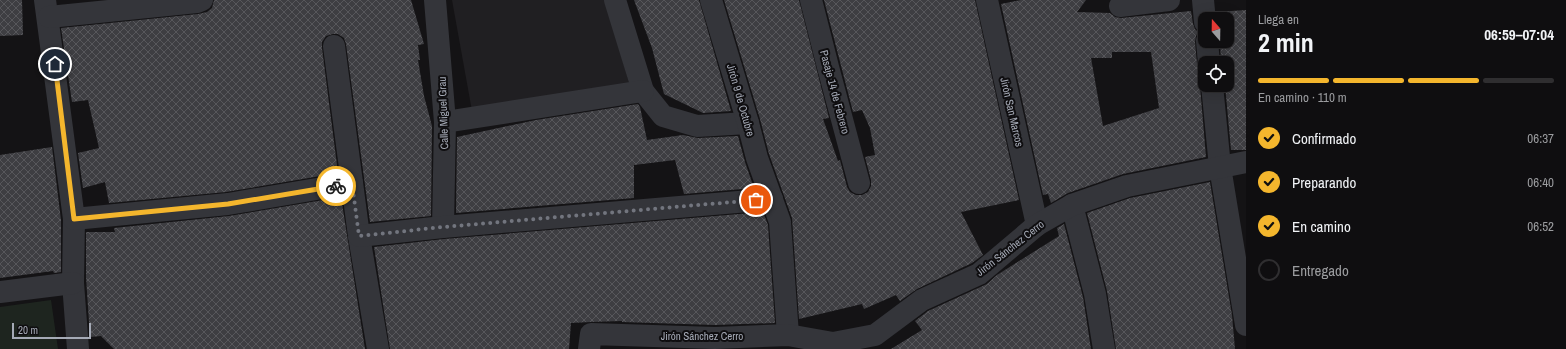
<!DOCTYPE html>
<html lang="es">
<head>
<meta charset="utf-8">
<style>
	body { margin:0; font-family:"Archivo Narrow",sans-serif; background:#181719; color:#f1f3f6; height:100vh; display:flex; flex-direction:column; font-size:15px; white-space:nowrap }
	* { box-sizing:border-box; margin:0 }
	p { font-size:13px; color:#9b9c9f }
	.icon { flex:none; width:22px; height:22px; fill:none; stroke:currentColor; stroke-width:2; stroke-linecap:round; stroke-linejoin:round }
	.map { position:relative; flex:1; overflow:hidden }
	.details { display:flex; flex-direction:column; background:#0f0e10; width:320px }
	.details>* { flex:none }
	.needle { width:26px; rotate:340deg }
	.tools { position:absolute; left:1198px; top:12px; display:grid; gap:8px }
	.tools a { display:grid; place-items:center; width:36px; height:36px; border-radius:8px; background:#0f0e10; box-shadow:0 4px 16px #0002,0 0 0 1px #2f2e30; font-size:20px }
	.scale { position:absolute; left:12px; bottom:10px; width:79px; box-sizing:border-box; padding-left:4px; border:2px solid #a5aab6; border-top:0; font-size:11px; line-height:14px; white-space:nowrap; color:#a5aab6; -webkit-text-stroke:3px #0f0e10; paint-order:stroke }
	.pin { position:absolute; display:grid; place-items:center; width:34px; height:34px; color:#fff; margin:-17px; border:2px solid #fff; border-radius:50%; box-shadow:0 1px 4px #0007 }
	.courier { position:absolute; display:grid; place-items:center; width:40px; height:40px; margin:-20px; border:3px solid #f4b62d; border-radius:50%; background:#fff; color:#222; box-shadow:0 1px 5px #0007 }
	.headline em { font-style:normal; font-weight:800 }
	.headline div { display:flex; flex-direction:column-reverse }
	.headline { display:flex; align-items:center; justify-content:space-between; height:68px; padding:0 12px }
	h1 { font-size:26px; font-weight:800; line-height:30px }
	.bar { display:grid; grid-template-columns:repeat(4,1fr); gap:6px 4px; align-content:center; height:48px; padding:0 12px }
	.bar i { height:5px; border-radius:3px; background:#2f2e30 }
	.bar .active { background:#f4b62d }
	.bar p { grid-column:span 4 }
	ol { padding:0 12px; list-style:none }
	li { display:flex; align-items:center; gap:12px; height:44px }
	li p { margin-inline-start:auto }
	li .icon { padding:4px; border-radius:50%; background:#f4b62d; color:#111; stroke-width:4 }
	li:last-child { color:#9b9c9f }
	li i { width:22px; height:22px; border:2px solid #2f2e30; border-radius:50% }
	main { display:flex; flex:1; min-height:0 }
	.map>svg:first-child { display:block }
</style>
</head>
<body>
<main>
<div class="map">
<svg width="1246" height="349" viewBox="0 0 1246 349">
	<defs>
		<pattern id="building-cross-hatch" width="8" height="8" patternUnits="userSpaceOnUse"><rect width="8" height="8" fill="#3e3e42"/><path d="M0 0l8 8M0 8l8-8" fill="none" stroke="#57575b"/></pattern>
	</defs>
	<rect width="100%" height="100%" fill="#141315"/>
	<path fill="#201f22" d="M452,0H606L629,83L472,111Z"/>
	<path fill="#1e251f" d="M51,300L58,349H0V307Z"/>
	<g fill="url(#building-cross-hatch)" fill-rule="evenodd">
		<path d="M0,0H22L23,35L0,36Z"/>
		<path d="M214,0H411L424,44L418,45L420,60H418L424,96L432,126L431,216L370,222L346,44L344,38L338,34H333L326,36L322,42V48L338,173L226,192L109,203L105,182L83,188L78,153L99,148L88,100L72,102L61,28L198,14L207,12L212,8Z"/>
		<path d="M634,0H699L731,111L703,113L664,94L652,48Z"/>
		<path d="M724,0H799L829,118L823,119L838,161L840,160L847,187L850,192L856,195H862L868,192L871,186V180L865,157L875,155L870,128L862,110L853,112L824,0H975L1019,200L961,212L983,255L972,263L917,289L900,301L896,295L864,309L862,304L799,319L792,218L769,154L760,119Z"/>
		<path d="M1021,0H1086L1077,12L1110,13L1115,17L1121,18L1191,11L1193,24L1195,29L1198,32L1196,36L1195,42L1197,64L1199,70L1205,75L1201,80L1200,86L1206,157L1123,174L1068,193L1051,203L1048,194L1043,195L1001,4ZM1112,52H1151L1159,108L1103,126L1091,58H1112Z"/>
		<path d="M1246,10V150H1231L1225,85H1227V63H1221L1220,41H1227V19H1217V12Z"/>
		<path d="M638,104L640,107L647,140L683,135L698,138L738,136L745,162L754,188L684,194L675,160L634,165V198L456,213L457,137L536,120Z"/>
		<path d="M52,147L61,220V272L54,273L53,271L0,278V155Z"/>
		<path d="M1210,182L1232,315L1235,349H1116L1107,291L1087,213L1130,198Z"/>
		<path d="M341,197L365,349H114L101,336L90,337L86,277V232H115L114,228L229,216Z"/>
		<path d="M763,212L768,225L775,323L715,325L622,322V321L591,322L571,323L569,349H390L374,247L444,239Z"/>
		<path d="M1064,224L1083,297L1091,349H891L922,330L915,321L928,311L987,284L997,275L1059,236L1057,228Z"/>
	</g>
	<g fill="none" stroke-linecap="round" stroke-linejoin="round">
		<g stroke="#34353a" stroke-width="22">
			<path d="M45,0L74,219L73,283L78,349"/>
			<path d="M435,0L445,122L443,227"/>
			<path d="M615,0L643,91L663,116L697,126L748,123"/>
			<path d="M711,0L748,123L757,158L780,222L788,335"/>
			<path d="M811,0L828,67L859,183"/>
			<path d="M987,0L1037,225"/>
			<path d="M1203,0L1205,22"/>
			<path d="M1120,6L1169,0"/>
			<path d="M49,17L197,2L202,0"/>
			<path d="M1207,41L1209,63"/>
			<path d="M334,46L359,236L378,349"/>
			<path d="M1212,85L1220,167L1246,325"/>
			<path d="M445,122L643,91"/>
			<path d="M1072,205L1095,294L1104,349"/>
			<path d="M74,219L228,204L352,183"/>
			<path d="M359,236L443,227L772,199"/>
			<path d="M0,292L73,283"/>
			<path d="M589,349L591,334L715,338L788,335L833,343L875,335L922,300L979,274L1037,225L1072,205L1127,186L1246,162"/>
		</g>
	</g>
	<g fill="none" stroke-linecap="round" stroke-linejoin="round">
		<path stroke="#72757e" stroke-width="4" stroke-dasharray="0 7.2" d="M336,186L352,183L359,236L443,227L756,200"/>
		<path stroke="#f4b62d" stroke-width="5" d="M55,64L74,219L228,204L336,186"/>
	</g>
	<g text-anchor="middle" stroke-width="4" stroke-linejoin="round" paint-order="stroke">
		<g font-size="11" fill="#a5aab6" stroke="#0f0e10">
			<text transform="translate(835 92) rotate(75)" y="4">Pasaje 14 de Febrero</text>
			<text transform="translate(741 100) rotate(74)" y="4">Jirón 9 de Octubre</text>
			<text transform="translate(1012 112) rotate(77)" y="4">Jirón San Marcos</text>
			<text transform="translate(443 113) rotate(-92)" y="4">Calle Miguel Grau</text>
			<text transform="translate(1010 248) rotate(-38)" y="4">Jirón Sánchez Cerro</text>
			<text x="702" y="340">Jirón Sánchez Cerro</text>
		</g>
	</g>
</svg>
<div class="tools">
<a><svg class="needle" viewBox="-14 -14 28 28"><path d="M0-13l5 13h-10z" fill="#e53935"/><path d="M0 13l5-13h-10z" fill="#9b9c9f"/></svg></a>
<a><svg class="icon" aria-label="locate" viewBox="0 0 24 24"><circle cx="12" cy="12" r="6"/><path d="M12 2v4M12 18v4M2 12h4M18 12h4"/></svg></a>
</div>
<div class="scale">20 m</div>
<div class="pin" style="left:756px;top:200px;background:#ea580c"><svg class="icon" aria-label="bag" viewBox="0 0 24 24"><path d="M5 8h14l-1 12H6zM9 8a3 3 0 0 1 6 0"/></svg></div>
<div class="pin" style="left:55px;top:64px;background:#1f2937"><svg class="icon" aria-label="home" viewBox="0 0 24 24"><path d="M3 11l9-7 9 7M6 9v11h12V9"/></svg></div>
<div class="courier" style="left:336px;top:186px"><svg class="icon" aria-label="bike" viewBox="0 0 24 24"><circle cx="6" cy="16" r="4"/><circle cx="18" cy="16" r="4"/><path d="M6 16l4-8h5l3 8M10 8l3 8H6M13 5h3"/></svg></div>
</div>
<section class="details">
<div class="headline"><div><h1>2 min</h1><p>Llega en</p></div><em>06:59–07:04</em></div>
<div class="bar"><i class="active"></i><i class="active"></i><i class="active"></i><i></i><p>En camino · 110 m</p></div>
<ol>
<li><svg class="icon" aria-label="check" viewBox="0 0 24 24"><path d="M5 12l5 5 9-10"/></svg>Confirmado<p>06:37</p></li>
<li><svg class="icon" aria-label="check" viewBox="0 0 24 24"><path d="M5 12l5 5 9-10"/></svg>Preparando<p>06:40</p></li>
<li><svg class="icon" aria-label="check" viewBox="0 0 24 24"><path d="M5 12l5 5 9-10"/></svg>En camino<p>06:52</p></li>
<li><i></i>Entregado</li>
</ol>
</section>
</main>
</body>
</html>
